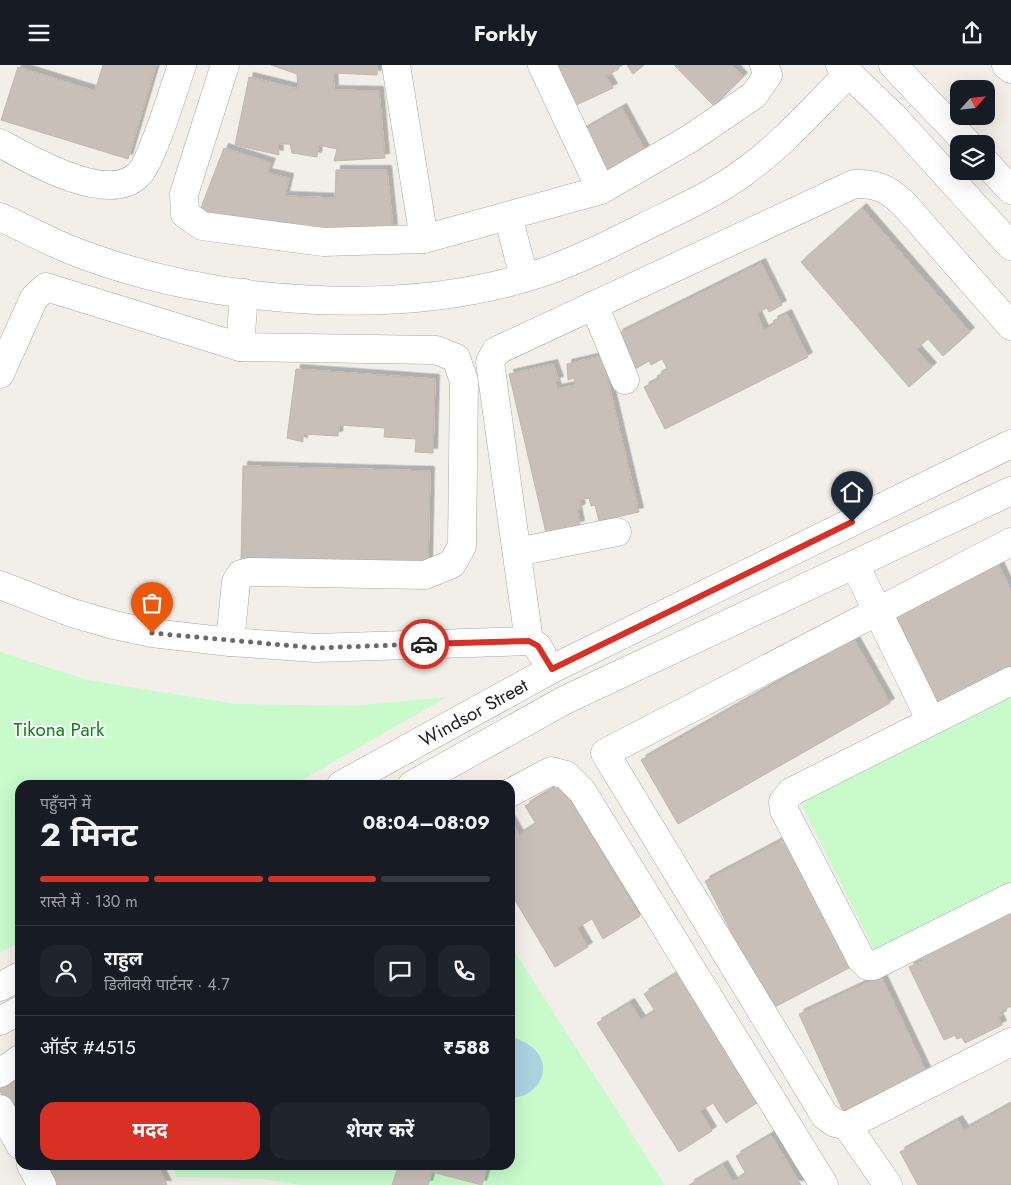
<!DOCTYPE html>
<html lang="hi">
<head>
<meta charset="utf-8">
<style>
	body { margin:0; font-family:Jost,"Noto Sans Devanagari",sans-serif; background:#20242c; color:#f1f3f6; height:100vh; display:flex; flex-direction:column; font-size:19px; white-space:nowrap }
	* { box-sizing:border-box; margin:0 }
	p { font-size:16px; color:#9ea1a6 }
	.icon { flex:none; width:28px; height:28px; fill:none; stroke:currentColor; stroke-width:2; stroke-linecap:round; stroke-linejoin:round }
	.map { position:relative; flex:1; overflow:hidden }
	.side { position:absolute; left:15px; top:715px; width:500px; height:390px; display:flex; flex-direction:column; background:#171b24; border-radius:15px; box-shadow:0 5px 20px #0002 }
	.side>* { flex:none }
	.needle { width:32px; rotate:63deg }
	.buttons { position:absolute; left:950px; top:15px; display:grid; gap:10px }
	.buttons a { display:grid; place-items:center; width:45px; height:45px; border-radius:10px; background:#171b24; box-shadow:0 5px 20px #0002; font-size:25px }
	.pin { position:absolute; display:grid; place-items:center; width:42px; height:42px; color:#fff; margin:-51px -21px; border-radius:50% 50% 50% 0; rotate:-45deg; box-shadow:0 0 5px #0007 }
	.pin .icon { rotate:45deg }
	.courier { position:absolute; display:grid; place-items:center; width:50px; height:50px; margin:-25px; border:4px solid #d93025; border-radius:50%; background:#fff; color:#222; box-shadow:0 1px 6px #0007 }
	.headline em { font-style:normal; font-weight:700 }
	.headline div { display:flex; flex-direction:column-reverse }
	.headline { display:flex; align-items:center; justify-content:space-between; height:85px; padding:0 25px }
	h1 { font-size:32px; font-weight:700; line-height:38px }
	.bar { display:grid; grid-template-columns:repeat(4,1fr); gap:8px 5px; align-content:center; height:60px; padding:0 25px }
	.bar i { height:6px; border-radius:4px; background:#363941 }
	.bar .current { background:#d93025 }
	.bar p { grid-column:span 4 }
	.line { display:flex; align-items:center; gap:12px; padding:0 25px; border-top:1px solid #363941 }
	.line div { flex:1 }
	.round { display:grid; place-items:center; flex:none; width:52px; height:52px; border-radius:15px; background:#20242c }
	.action { display:flex; gap:10px; margin-top:auto; padding:10px 25px }
	.action a { flex:1; height:58px; border-radius:15px; background:#d93025; color:#fff; font-size:20px; font-weight:700; line-height:58px; text-align:center }
	.action a+a { background:#20242c; color:#f1f3f6 }
	header { display:flex; justify-content:space-between; align-items:center; height:65px; padding:0 25px; background:#171b24; font-size:22px; font-weight:700 }
	.map>svg:first-child { display:block }
</style>
</head>
<body>
<header><svg class="icon" aria-label="menu" viewBox="0 0 24 24"><path d="M4 6h16M4 12h16M4 18h16"/></svg>Forkly<svg class="icon" aria-label="share" viewBox="0 0 24 24"><path d="M12 15V3M7 8l5-5 5 5M5 13v7h14v-7"/></svg></header>
<div class="map">
<svg width="1011" height="1120" viewBox="0 0 1011 1120">
	<defs>
		<filter id="shadow"><feDropShadow dx="4.5" dy="-4.5" stdDeviation="0" flood-color="#0004"/></filter>
	</defs>
	<rect width="100%" height="100%" fill="#f2efe9"/>
	<g fill="#c8facc">
		<path d="M0,587L88,615L236,639L352,641L447,632L293,720H20V876L0,888Z"/>
		<path d="M1011,628V827L879,894L800,737Z"/>
		<path d="M510,880L665,1120H301L261,1114L177,1112L172,1100H510Z"/>
	</g>
	<path fill="#aad3df" d="M510,971C521,975 533,980 539,990C552,1010 532,1035 510,1032Z"/>
	<g fill="#c7bfb8" stroke="#c4b6ab" filter="url(#shadow)">
		<path d="M103,0H156L128,94L1,55L18,2L95,26Z"/>
		<path d="M271,0H377V10L333,8L334,25L379,26L385,93L334,96L337,84L318,80L317,92L292,88L290,79H278L279,90L235,80L249,12L298,24L297,9Z"/>
		<path d="M551,0H617L619,4L606,11L613,23L572,42Z"/>
		<path d="M627,0H644L633,9Z"/>
		<path d="M674,0H732L743,12L714,41Z"/>
		<path d="M622,43L646,87L604,111L580,67Z"/>
		<path d="M224,83L271,98L267,108L289,113L285,131L335,133L336,105H387L393,164L277,170L200,145Z"/>
		<path d="M862,143L970,267L943,291L928,274L916,284L932,302L909,322L801,197Z"/>
		<path d="M761,198L782,240L769,247L767,243L756,248L764,265L775,259L773,256L787,249L808,292L665,364L644,322L658,315L657,311L668,305L662,294L651,300L649,296L635,304L618,269Z"/>
		<path d="M602,291L639,447L599,456L595,440L591,441L589,433L579,435L581,443L577,445L580,460L546,468L509,309L553,299L559,316L555,317L557,324L575,320L574,313L568,315L567,299Z"/>
		<path d="M296,304L435,314L433,388L415,387L416,374L384,372L385,363L339,360L338,371L303,369V377L287,373Z"/>
		<path d="M243,401L430,406L428,502L241,497Z"/>
		<path d="M996,494L1011,526V602L938,637L893,545Z"/>
		<path d="M854,574L890,638L678,759L641,695Z"/>
		<path d="M561,719L640,851L603,874L592,854L577,863L588,882L555,902L510,827V754L519,770L536,759L525,741Z"/>
		<path d="M786,773L853,901L771,944L705,816Z"/>
		<path d="M1011,844V941L1000,947L1002,950L998,952L1002,960L965,978L962,972L957,974L955,970L944,975L909,902L922,896L920,893L926,890L924,885Z"/>
		<path d="M679,907L760,1036L726,1058L713,1038L700,1046L712,1066L679,1087L597,958L630,938L641,955L655,946L644,929Z"/>
		<path d="M881,911L926,1006L843,1046L799,949Z"/>
		<path d="M20,1013V1065L0,1026V1024Z"/>
		<path d="M1011,1039V1120H918L900,1087L958,1055L964,1065Z"/>
		<path d="M771,1070L801,1120H689L723,1100L733,1117L746,1109L736,1091Z"/>
		<path d="M38,1100H157L167,1120H48Z"/>
		<path d="M392,1100H488L482,1120L432,1107L428,1120H392L398,1102Z"/>
	</g>
	<g fill="none" stroke-linecap="round" stroke-linejoin="round">
		<g stroke="#a9a9a9" stroke-width="29">
			<g id="minor">
				<path d="M225,0L184,129L185,149L202,161L323,177L424,174L601,125L691,73L754,30L768,10L764,0"/>
				<path d="M396,0L424,174"/>
				<path d="M542,0L601,125"/>
				<path d="M840,0L893,51L1011,181"/>
				<path d="M893,0L968,79"/>
				<path d="M1006,0L1011,4"/>
				<path d="M0,78C30,95 107,140 138,110C151,99 175,21 182,0"/>
				<path d="M986,98L1011,125"/>
				<path d="M508,151L524,212"/>
				<path d="M0,152C27,164 53,179 81,189C218,240 404,254 544,207C578,195 610,179 642,163C676,146 713,130 744,107C783,79 815,42 849,8"/>
				<path d="M594,240L625,315"/>
				<path d="M240,282L244,228"/>
				<path d="M0,309L34,233L46,222L240,282L436,285L456,293L464,316L462,481L452,499L425,510L249,507L241,509L236,517L230,577"/>
				<path d="M1011,477L605,688L825,1051L835,1058L847,1061L1011,977"/>
				<path d="M517,487L617,467"/>
				<path d="M855,500L931,656"/>
				<path d="M0,520L72,548L114,560L152,568L230,577L316,583L529,576L537,581L542,589"/>
				<path d="M529,576L490,297L496,286L854,119C875,118 887,123 903,138L1011,261"/>
				<path d="M1011,616L791,727L783,737L784,745L861,894L868,901H873L1011,832"/>
				<path id="s1" d="M341,720L552,604L1011,379"/>
				<path d="M412,720L565,635L1011,426"/>
				<path d="M510,728L551,706L566,710L582,726L824,1120"/>
				<path d="M0,922L20,911"/>
				<path d="M0,956L20,945"/>
				<path d="M0,1008L20,994"/>
				<path d="M0,1044L20,1080"/>
				<path d="M847,1061L888,1120"/>
				<path d="M31,1100L42,1120"/>
			</g>
		</g>
		<use href="#minor" stroke="#fff" stroke-width="28"/>
	</g>
	<g fill="none" stroke-linecap="round" stroke-linejoin="round">
		<path stroke="#6b6a68" stroke-width="5" stroke-dasharray="0 9" d="M152,568L316,583L424,579"/>
		<path stroke="#d93025" stroke-width="6" d="M424,579L529,576L538,581L552,604L852,457"/>
	</g>
	<g text-anchor="middle" stroke-width="4" stroke-linejoin="round" paint-order="stroke">
		<g font-size="19" fill="#222" stroke="#fff">
			<text dy="7" stroke="none"><textPath href="#s1" startOffset="151">Windsor Street</textPath></text>
		</g>
		<g font-size="19" fill="#0c8416" stroke="#fff">
			<text x="59" y="671">Tikona Park</text>
		</g>
	</g>
</svg>
<div class="buttons">
<a><svg class="needle" viewBox="-14 -14 28 28"><path d="M0-13l5 13h-10z" fill="#e53935"/><path d="M0 13l5-13h-10z" fill="#9ea1a6"/></svg></a>
<a><svg class="icon" aria-label="layers" viewBox="0 0 24 24"><path d="M12 4l9 5-9 5-9-5zM3 14l9 5 9-5"/></svg></a>
</div>
<div class="pin" style="left:152px;top:568px;background:#ea580c"><svg class="icon" aria-label="bag" viewBox="0 0 24 24"><path d="M5 8h14l-1 12H6zM9 8a3 3 0 0 1 6 0"/></svg></div>
<div class="pin" style="left:852px;top:457px;background:#1f2937"><svg class="icon" aria-label="home" viewBox="0 0 24 24"><path d="M3 11l9-7 9 7M6 9v11h12V9"/></svg></div>
<div class="courier" style="left:424px;top:579px"><svg class="icon" aria-label="car" viewBox="0 0 24 24"><path d="M5 17H2v-5l4-1 3-4h7l3 4 3 1v5h-3M9 17h6M6 11h13"/><circle cx="7" cy="17" r="2"/><circle cx="17" cy="17" r="2"/></svg></div>
<section class="side">
<div class="headline"><div><h1>2 मिनट</h1><p>पहुँचने में</p></div><em>08:04–08:09</em></div>
<div class="bar"><i class="current"></i><i class="current"></i><i class="current"></i><i></i><p>रास्ते में · 130 m</p></div>
<div class="line" style="height:90px"><a class="round"><svg class="icon" aria-label="person" viewBox="0 0 24 24"><circle cx="12" cy="8" r="4"/><path d="M4 21q1-7 8-7t8 7"/></svg></a><div><b>राहुल</b><p>डिलीवरी पार्टनर · 4.7</p></div><a class="round"><svg class="icon" aria-label="chat" viewBox="0 0 24 24"><path d="M4 5h16v11H9l-5 4z"/></svg></a><a class="round"><svg class="icon" aria-label="phone" viewBox="0 0 24 24"><path d="M5 4h4l2 5-3 2q2 4 5 5l2-3 5 2v4C11 20 4 13 5 4z"/></svg></a></div>
<div class="line" style="height:65px"><div>ऑर्डर #4515</div><b>₹588</b></div>
<div class="action"><a>मदद</a><a>शेयर करें</a></div>
</section>
</div>
</body>
</html>
